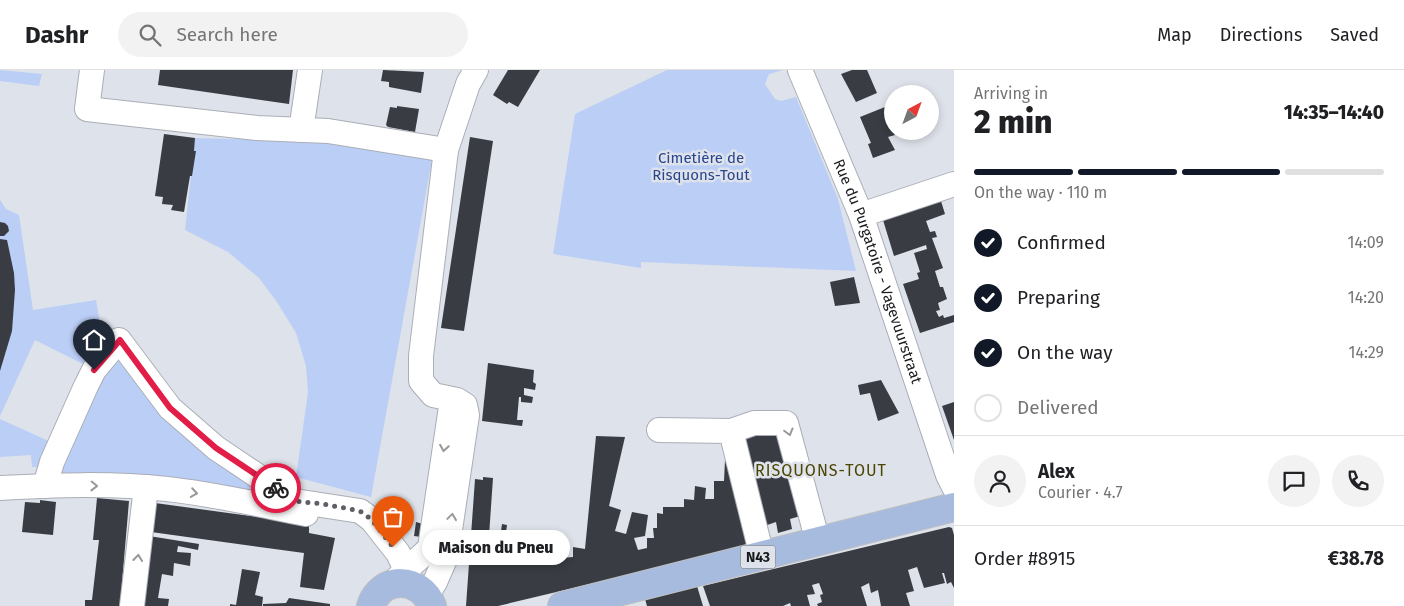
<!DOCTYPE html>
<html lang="en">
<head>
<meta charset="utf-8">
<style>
	body { margin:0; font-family:"Fira Sans",sans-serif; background:#f2f2f2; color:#202124; height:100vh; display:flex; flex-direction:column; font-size:19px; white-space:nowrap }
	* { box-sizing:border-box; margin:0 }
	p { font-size:16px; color:#757577 }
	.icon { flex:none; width:28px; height:28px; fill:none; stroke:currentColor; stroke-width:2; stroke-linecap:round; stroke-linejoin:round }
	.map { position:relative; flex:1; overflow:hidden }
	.details { display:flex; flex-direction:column; background:#fff; width:450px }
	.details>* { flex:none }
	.needle { width:32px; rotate:41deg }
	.controls { position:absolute; left:884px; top:15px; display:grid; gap:10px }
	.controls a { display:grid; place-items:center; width:55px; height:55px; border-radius:50%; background:#fff; box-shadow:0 2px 8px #0003; font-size:25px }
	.pin { position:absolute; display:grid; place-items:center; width:42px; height:42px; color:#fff; margin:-51px -21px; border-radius:50% 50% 50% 0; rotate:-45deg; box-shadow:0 0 5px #0007 }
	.pin .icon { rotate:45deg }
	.courier { position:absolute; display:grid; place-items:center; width:50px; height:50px; margin:-25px; border:4px solid #e11d48; border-radius:50%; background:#fff; color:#222; box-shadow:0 1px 6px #0007 }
	.bubble { position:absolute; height:35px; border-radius:18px; background:#fff; box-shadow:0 2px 8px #0003; font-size:16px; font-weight:800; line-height:35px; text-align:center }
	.overview em { font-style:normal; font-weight:800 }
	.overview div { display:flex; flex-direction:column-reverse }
	.overview { display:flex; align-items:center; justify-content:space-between; height:85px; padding:0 20px }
	h1 { font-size:32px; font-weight:800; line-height:38px }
	.bar { display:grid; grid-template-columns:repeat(4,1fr); gap:8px 5px; align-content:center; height:60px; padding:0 20px }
	.bar i { height:6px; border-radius:4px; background:#e0e0e0 }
	.bar .current { background:#111827 }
	.bar p { grid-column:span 4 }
	.line { display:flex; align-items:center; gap:12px; padding:0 20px; border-top:1px solid #e0e0e0 }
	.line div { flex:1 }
	.round { display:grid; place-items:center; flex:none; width:52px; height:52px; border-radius:26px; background:#f2f2f2 }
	ol { padding:0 20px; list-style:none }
	li { display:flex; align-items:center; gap:15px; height:55px }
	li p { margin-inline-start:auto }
	li .icon { padding:5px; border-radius:50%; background:#111827; color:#fff; stroke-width:4 }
	li:last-child { color:#757577 }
	li i { width:28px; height:28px; border:2px solid #e0e0e0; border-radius:50% }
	header { display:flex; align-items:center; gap:30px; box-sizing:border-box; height:70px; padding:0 25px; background:#fff; border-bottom:1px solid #e0e0e0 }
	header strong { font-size:24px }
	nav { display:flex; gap:28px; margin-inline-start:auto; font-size:18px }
	.search { width:350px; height:45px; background:#f2f2f2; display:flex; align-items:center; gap:12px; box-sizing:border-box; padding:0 18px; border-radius:28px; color:#757577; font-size:19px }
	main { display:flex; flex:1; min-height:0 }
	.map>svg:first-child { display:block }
</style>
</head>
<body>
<header>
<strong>Dashr</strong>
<div class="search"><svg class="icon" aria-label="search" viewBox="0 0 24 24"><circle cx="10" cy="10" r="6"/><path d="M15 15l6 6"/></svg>Search here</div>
<nav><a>Map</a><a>Directions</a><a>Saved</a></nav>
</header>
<main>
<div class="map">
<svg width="954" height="536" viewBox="0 0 954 536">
	<rect width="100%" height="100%" fill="#dee2ea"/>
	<g fill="#bbcef6">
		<path d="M0,0L42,4L39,16L0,11Z"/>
		<path d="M667,0H783L769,4L765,14L775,29L781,31L796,27L838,129L856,201L641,192V198L553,184L575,44Z"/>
		<path d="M195,68L321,71L433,84L371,427L296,407L308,322L306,296L296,263L277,232L259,208L228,182L185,160Z"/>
		<path d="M0,130L6,139L19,145L33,240L96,230L102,265L87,296L35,270L0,346Z"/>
		<path d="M118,290L128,293L261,416L257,424L72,409L62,403L71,368L97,313Z"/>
		<path d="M0,349L53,373L40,397H32L31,385L0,387Z"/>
	</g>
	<g fill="#393d43">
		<path d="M160,0H293L289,34L158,15Z"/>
		<path d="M383,0L424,2L421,23L389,17V12L381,11Z"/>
		<path d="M508,0H540L518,37L509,32L507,34L493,25Z"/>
		<path d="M852,0H867L877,23L856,32L841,4Z"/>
		<path d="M397,36L419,39L415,62L388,57L386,55L390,37L397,38Z"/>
		<path d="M885,37L892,57V61L895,65L888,67L895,80L873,88L868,74L871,73L860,47Z"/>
		<path d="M164,64L195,68L194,81H196L192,106H190L184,142L171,140L173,135L162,134L163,127L155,126Z"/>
		<path d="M470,67L493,71L464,261L441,258Z"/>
		<path d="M941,131L945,144L926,151L930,162L935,161L937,167L932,168L943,198L935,201L940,217H943L947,229L938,233L940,240L936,241L939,247L943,245L944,248L954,245V252L920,263L903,214L919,209L917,203L920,202L914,183L927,179L926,175L894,186L883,150Z"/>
		<path d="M0,152L5,153L8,156L9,161L4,166H0Z"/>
		<path d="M0,169L7,170L14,203L15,220L12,261L0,301Z"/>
		<path d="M854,207L860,233L835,236L830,212Z"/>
		<path d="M488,293L534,300L533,312L536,314L535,320L524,318V325L533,327L532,333L521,332V327H519L517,350H523L522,356L482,351Z"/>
		<path d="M881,310L899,343L878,351L870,323L860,325L858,315Z"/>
		<path d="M954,332V370L942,336Z"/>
		<path d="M754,359H782L804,445L790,449L792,459L778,463L776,452L761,457L738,370Z"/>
		<path d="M596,366L625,367L609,436L621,440L615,461L626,464L632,442L648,445L645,466L634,468L638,480L647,478V468H654L653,458H657V443L663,444V437H684V429L694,430L695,416L706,418L705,429H714V411H724L725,390H732L750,476L498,536H466L475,409L483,410V407L493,408L489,466H494L493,486H495L499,460L501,461L502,454L507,455L503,484L509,485L510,483L518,485L520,472L533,473L532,480H537V487L540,486V477L544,460L550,461L549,466H561L558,482L560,488L573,487V477L585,479Z"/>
		<path d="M97,428L129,431L120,536H85V530H92L99,470H93Z"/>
		<path d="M40,430L56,432L53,465L22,462L25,432L40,433Z"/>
		<path d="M155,433L309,454V463L335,468L324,520L300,517L304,483L151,462Z"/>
		<path d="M416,452L423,454L421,467L414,466Z"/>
		<path d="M949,457L952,458L954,465V518L951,512L947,514L944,503H942L945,513L924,518L917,497L908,500L914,521L906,523L910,536H881L878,520L871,523L869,513L861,517L867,536H818L817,534L822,532L820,525L823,524L819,513L812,515L815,524L807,525L810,536H791L790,533L783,536H710L703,516Z"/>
		<path d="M149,466L199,474L198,480L178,476L177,482L191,483L190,496L174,493L173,506L162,504L158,528L169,529L168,536H142Z"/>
		<path d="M242,499L260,502L255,525L263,527L262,536H230V534L236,535Z"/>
		<path d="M697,516L703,536H647L645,529Z"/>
		<path d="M289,528L330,534V536H263V534L286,533Z"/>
	</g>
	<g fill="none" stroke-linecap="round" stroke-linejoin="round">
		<g stroke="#aaaeb6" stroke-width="26">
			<g id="minor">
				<path d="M92,0L87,39L257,58L328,61L446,80"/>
				<path id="s1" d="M800,0L861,145L948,405L954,417"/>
				<path d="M301,60L310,0"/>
				<path d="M861,145L954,114"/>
				<path d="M659,360L731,361L762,486"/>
				<path d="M731,361L754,353H786L818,472"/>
				<path d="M45,416L52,392L86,316L94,300L119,270L170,338L216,378L295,431L360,441L372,450L398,483L413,515"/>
				<path d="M0,418C55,415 112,413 167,419C214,424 260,435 306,444"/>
				<path d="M397,509C407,498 419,489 430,478L452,330"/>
				<path d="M427,525L435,512L446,487L467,345L465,335L457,330L433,325L421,311V286L446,80L468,14L476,0"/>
				<path d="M132,536L146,417"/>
			</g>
		</g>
		<g stroke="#bfbfc0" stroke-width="30">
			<g id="major">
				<path d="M371,536C381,505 421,506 432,536"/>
				<path d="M562,536L954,437"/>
			</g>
		</g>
		<use href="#minor" stroke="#fff" stroke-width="24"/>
		<use href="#major" stroke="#a6bbde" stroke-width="28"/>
	</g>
	<defs><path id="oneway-chevron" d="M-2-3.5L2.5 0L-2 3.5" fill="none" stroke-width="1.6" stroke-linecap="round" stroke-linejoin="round" transform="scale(1.25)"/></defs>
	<g stroke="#989899">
		<use href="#oneway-chevron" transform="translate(789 362) rotate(75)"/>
		<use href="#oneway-chevron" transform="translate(444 378) rotate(99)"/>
		<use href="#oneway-chevron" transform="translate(94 416) rotate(1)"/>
		<use href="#oneway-chevron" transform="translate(194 423) rotate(9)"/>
		<use href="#oneway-chevron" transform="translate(452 447) rotate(-82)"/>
		<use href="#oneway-chevron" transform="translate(138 488) rotate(-84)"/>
	</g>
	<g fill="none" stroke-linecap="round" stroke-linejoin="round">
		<path stroke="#5e6065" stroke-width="5" stroke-dasharray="0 9" d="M276,418L295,431L323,434L360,441L372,450L393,477"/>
		<path stroke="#e11d48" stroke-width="6" d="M94,300L120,270L170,338L216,378L276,418"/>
	</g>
	<g text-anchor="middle" stroke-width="5" stroke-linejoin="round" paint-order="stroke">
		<rect fill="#dee2ea" stroke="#54565a" stroke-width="1" x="740.5" y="475.5" width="35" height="23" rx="4"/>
		<g font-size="14" font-weight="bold" fill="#191a1d">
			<text x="758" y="492">N43</text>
		</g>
		<g font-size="15" fill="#28458e" stroke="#dee2ea">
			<text x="701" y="93">Cimetière de<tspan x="701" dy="17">Risquons-Tout</tspan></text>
		</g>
		<g font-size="15" fill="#191a1d" stroke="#dee2ea">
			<text dy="5" stroke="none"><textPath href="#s1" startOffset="216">Rue du Purgatoire - Vagevuurstraat</textPath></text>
		</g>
		<g font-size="16" letter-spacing="1" fill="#4b4502" stroke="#dee2ea">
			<text x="821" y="406">RISQUONS-TOUT</text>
		</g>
	</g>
</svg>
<div class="controls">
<a><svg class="needle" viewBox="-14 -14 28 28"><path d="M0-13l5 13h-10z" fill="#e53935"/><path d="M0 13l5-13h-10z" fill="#757577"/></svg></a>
</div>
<div class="pin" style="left:393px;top:477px;background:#ea580c"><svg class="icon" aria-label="bag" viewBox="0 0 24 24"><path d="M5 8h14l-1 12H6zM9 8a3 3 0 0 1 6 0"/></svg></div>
<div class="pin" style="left:94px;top:300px;background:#1f2937"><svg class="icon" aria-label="home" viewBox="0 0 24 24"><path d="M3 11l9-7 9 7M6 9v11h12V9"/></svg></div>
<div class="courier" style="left:276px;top:418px"><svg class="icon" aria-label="bike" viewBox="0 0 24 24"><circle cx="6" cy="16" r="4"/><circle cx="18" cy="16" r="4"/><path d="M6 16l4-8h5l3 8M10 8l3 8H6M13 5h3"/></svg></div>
<div class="bubble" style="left:422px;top:460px;width:148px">Maison du Pneu</div>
</div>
<section class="details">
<div class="overview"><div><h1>2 min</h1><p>Arriving in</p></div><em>14:35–14:40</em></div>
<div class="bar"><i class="current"></i><i class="current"></i><i class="current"></i><i></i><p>On the way · 110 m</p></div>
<ol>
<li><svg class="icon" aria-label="check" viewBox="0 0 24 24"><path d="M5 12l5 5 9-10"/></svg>Confirmed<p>14:09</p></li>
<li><svg class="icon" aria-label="check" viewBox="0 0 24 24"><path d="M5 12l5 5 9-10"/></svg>Preparing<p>14:20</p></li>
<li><svg class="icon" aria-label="check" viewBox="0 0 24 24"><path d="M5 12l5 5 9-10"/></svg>On the way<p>14:29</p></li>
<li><i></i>Delivered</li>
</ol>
<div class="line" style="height:90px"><a class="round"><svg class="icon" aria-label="person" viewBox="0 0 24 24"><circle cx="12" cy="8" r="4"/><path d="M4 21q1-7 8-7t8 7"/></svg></a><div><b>Alex</b><p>Courier · 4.7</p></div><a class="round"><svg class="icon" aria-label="chat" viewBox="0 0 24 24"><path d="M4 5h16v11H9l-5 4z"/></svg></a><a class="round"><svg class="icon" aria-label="phone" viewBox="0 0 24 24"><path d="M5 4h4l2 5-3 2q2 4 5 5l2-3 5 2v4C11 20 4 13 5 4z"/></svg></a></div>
<div class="line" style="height:65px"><div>Order #8915</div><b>€38.78</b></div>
</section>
</main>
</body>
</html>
